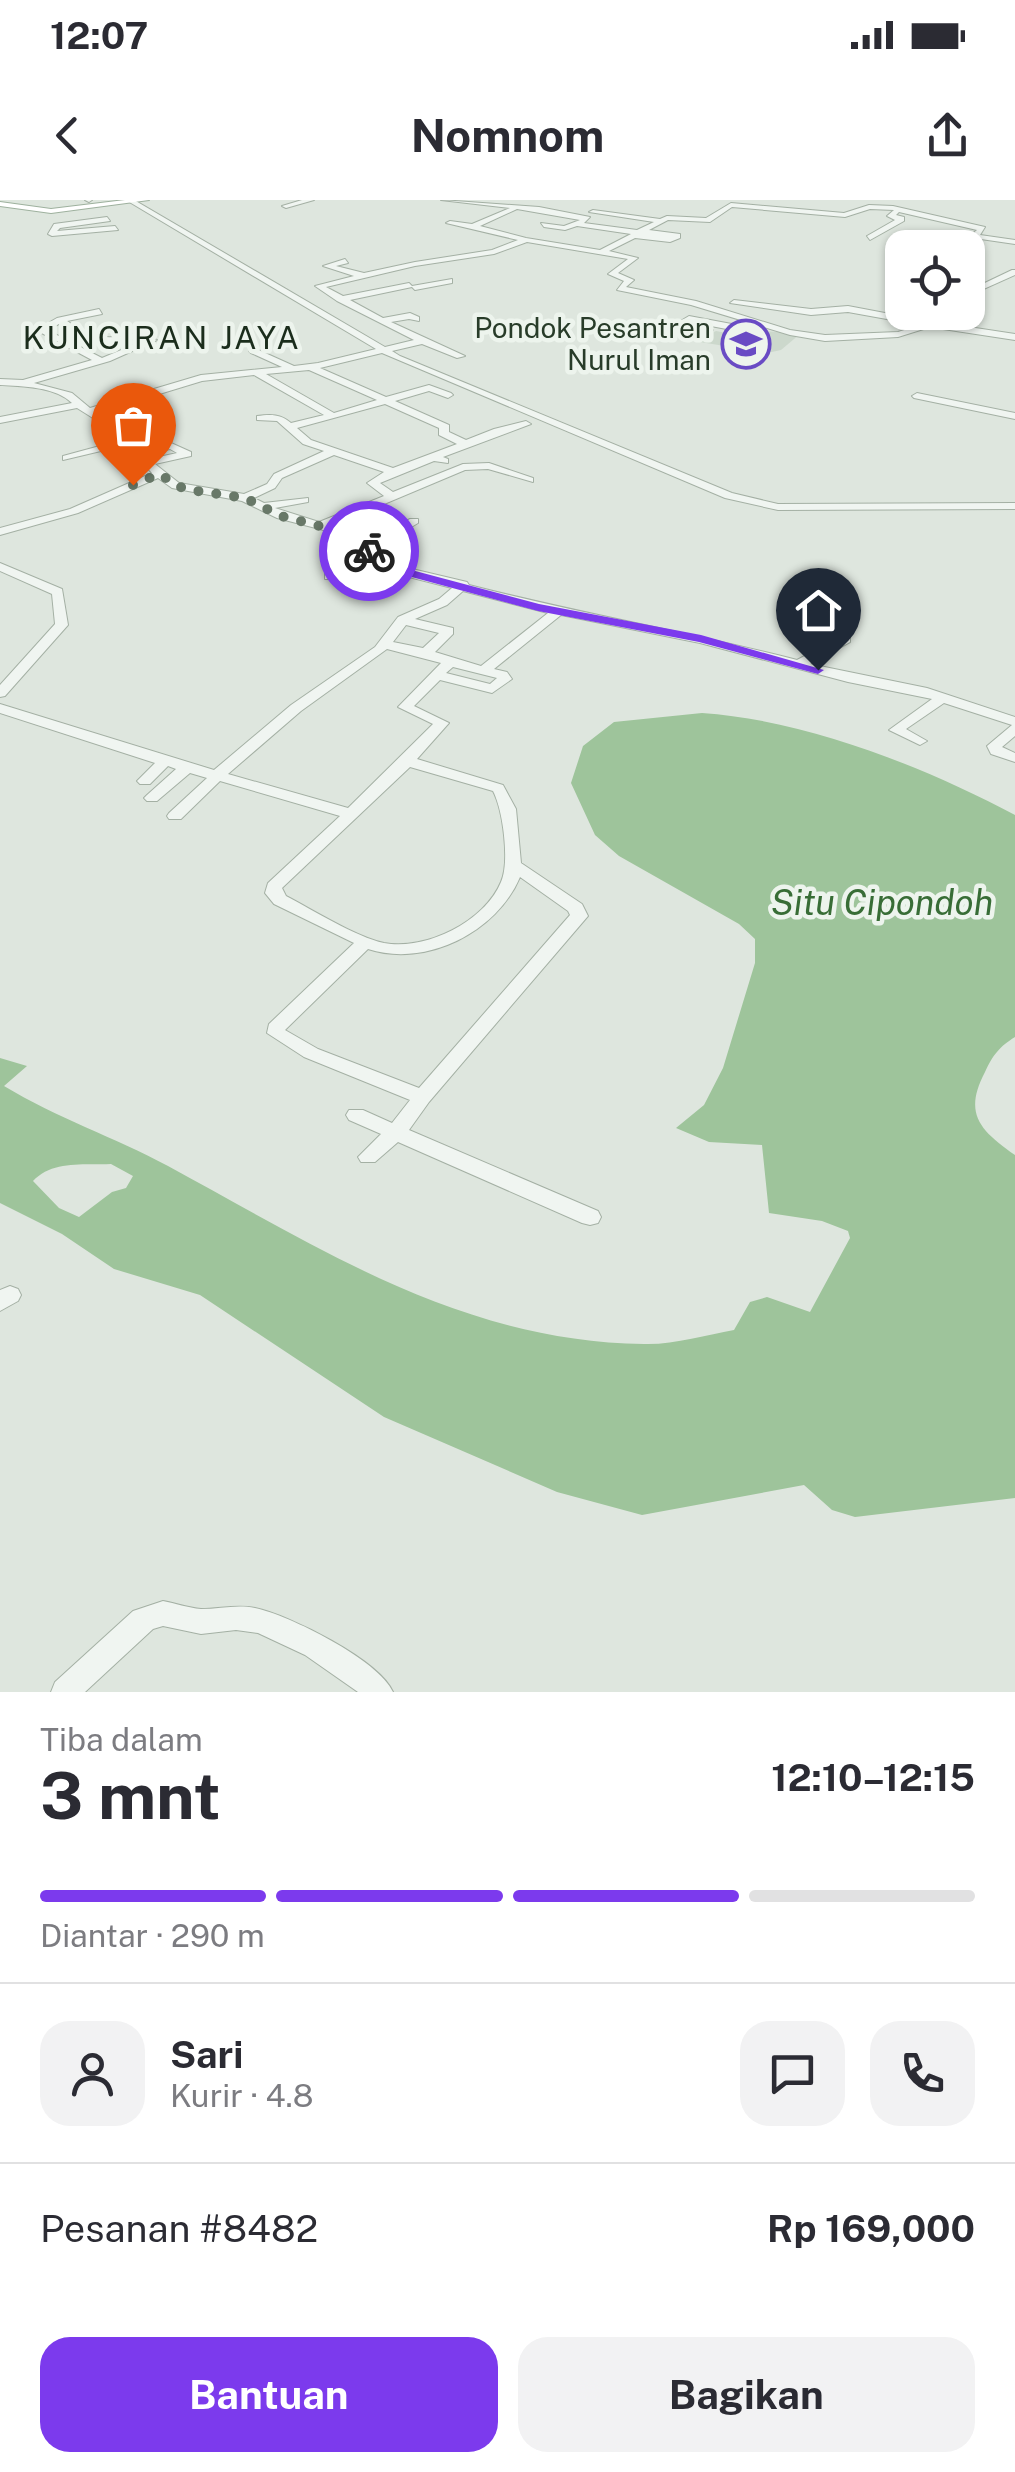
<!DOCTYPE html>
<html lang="id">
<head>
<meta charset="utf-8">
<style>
	body { margin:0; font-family:"Public Sans",sans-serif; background:#f2f2f3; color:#2b2b33; height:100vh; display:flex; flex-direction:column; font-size:38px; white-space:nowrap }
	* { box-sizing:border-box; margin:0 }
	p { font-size:32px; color:#7c7c81 }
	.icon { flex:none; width:55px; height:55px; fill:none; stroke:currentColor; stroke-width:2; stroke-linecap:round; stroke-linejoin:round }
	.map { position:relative; height:1492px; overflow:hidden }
	.panel { display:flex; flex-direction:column; background:#fff; flex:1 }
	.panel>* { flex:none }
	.controls { position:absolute; left:885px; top:30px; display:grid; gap:20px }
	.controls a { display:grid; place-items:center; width:100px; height:100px; border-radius:20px; background:#fff; box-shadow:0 2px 8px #0004; font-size:50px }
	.pin { position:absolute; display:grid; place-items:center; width:85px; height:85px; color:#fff; margin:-102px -42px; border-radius:50% 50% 50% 0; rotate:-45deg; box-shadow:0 0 10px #0007 }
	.pin .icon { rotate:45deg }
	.courier { position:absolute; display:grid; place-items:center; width:100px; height:100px; margin:-50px; border:8px solid #7c3aed; border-radius:50%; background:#fff; color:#222; box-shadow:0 2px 12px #0007 }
	.overview em { font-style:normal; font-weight:700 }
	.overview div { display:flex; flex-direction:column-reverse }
	.overview { display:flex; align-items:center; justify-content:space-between; height:170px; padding:0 40px }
	h1 { font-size:65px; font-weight:700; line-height:75px }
	.bar { display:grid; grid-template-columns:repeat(4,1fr); gap:15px 10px; align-content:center; height:120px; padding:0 40px }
	.bar i { height:12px; border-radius:8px; background:#e1e1e2 }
	.bar .current { background:#7c3aed }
	.bar p { grid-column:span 4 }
	.line { display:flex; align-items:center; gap:25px; padding:0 40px; border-top:2px solid #e1e1e2 }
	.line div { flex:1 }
	.round { display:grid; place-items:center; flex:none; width:105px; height:105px; border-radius:30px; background:#f2f2f3 }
	.cta { display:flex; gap:20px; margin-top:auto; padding:20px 40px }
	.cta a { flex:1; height:115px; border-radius:30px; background:#7c3aed; color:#fff; font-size:40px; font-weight:700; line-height:115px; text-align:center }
	.cta a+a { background:#f2f2f3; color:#2b2b33 }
	.status { display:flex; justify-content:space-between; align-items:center; height:70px; padding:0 50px; background:#fff; direction:ltr }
	.status svg { height:28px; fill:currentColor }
	header { display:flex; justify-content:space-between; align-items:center; height:130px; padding:0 40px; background:#fff; font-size:45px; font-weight:700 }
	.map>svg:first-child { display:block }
</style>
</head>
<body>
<div class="status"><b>12:07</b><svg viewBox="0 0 49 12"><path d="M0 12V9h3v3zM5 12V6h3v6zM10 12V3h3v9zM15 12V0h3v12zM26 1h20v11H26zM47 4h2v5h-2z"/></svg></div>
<header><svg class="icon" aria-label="back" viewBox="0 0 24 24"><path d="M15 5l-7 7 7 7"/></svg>Nomnom<svg class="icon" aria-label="share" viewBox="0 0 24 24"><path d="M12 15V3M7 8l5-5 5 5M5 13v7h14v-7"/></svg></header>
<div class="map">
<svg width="1015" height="1492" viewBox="0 0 1015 1492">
	<rect width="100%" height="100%" fill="#dee6de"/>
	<path fill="#ccd8cc" d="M754,130L800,134L781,150L767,153L694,141L716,131L737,135Z"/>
	<path fill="#9ec49b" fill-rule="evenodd" d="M702,513C805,520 923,566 1015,615V837C999,847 993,855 985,872C963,914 980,930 1015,955V1298L855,1317L832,1310L804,1285L642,1315L557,1292L384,1217L200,1095L114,1069L62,1034L0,1003V858L27,866L4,886C57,918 114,937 168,966C323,1050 461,1141 644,1144C673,1145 706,1135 734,1130L750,1102L767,1097L810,1112L850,1038L848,1031L822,1021L769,1013L762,945L709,942L676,928L704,905L723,868L755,763V739L739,724L619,656L595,635L571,583L583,546L614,522ZM111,964L133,976L126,988L112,992L79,1017L59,1008L33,981C52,960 85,965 111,964Z"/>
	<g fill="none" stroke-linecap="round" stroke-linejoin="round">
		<g stroke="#a4b0a4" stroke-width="2">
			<g id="minor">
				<path d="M85,0H92L89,2Z"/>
				<path d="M126,0H134L385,147L414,140L337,101L315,86L354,76L323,66L345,59L348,63L336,66L364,73L415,62L492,50L518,40L446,23L450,21L472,24L510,8L441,0L539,7L590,17L584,23L637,30L654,22L589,12L593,10L660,19L667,16L706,18L731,3L844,13L869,5L893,6L985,27L980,35L1015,40V44L974,38L970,36L977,30L899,12L896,15L904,17V21L870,40L867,36L895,20L887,16L894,10L870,9L845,17L732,7L710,22L668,20L649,30L680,34V38L670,42L635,38L609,51L638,58L618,73L634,80L626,87L696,101L790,130L825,135L898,132L920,125L848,112L811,115L730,103L734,100L811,109L848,106L927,121L937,112H947L936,122L1015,134V140L930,127L898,137L825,141L790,135L691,105L617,90L624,81L608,74L628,59L527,42L494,54L415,66L326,87L343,96L409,83L412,86L452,79V83L415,90L412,87L350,100L383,118L410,113L419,117V121L409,119L391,122L465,156L457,158L422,144L392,151L400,156L732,293L778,304L1015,303V309L778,310L725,298L382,153L320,168L386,197L429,185L451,193L453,195L448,198L429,191L395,201L449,225V232L466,240L494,229L526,221L531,224L443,257L448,259V263L434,261L380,283L393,292L463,264L489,263L533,278V282L488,269L465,270L332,326L377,337L410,319H418V323L383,344L370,356L374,360L467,382L469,385C578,413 688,432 797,460L845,435L850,436V442L810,464L927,488L1015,517V536L1002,547L1015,553V562L991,554L987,546L1012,525L944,503L906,529L927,541L920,545L889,530L932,499L848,482L700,443L561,415L494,469L507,472L512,479L492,493L440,480L414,506L449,523L417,559L503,585L516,609L521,663L582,704L588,716L429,902L409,930L598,1011L601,1017L598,1023L590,1025L582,1023L398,942L375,962H361L358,957L381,934L349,920L346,915L349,910H363L392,923L410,900L304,857L267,833L269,824L354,743L274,704L265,693L268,683L340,616L220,581L181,619H169L167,616L169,613L207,578L190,573L157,601H147L144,598L147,595L176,569L168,566L150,584H140L137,581L155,563L0,513V504L214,570L291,505L375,447L398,417L439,399L452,388L409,377L391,390L370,389L351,393V387L369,381L385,383L397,374L366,366L362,362L333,379H325V373L359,353L370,342L277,318L242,301L172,288L158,278L78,313L0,335V328L70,309L152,273L126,245L63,260V256L122,240L112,230L77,208L0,223V217L72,203C56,187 22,186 0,185V179L23,180L92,160L36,130L57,118L99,109L102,114L67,121C90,138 108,141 136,133L140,136C112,150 84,143 59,124L47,130L102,158L150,138L157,140L110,161L34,183L72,193L90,208L201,175L282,167L251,153L249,151L254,148L294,166L318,163L376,149ZM517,9L580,20L564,26L541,23L544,27L565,30L577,26L631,34L600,50L526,38L480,26ZM309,170L377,200L334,213L266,174ZM254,175L324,215L291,223C281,214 271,214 257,216V220L277,221L303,244L324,251L274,274L267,284L244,294L179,283L155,264L191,256V252L171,243L141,249L120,226L97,213L202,181ZM385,204L439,228V235L457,244L393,268L311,240L297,228ZM170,249L177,253L150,259L146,254ZM334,255L384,272L367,283L384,296L319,322L275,308L308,302V298L264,303L254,298L275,288L282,278ZM463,391L548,413L481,466L435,452L453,434V428L415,419L447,405ZM406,425L439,433L423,448L393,442ZM387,449L441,463L398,507L433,524L348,608L228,574L301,511ZM453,467L497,478L490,484L446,473ZM410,567L493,591C503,610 510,662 501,682C485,721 426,751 384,743C356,737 313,710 286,696L282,688ZM520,677L568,711L570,715L419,888L318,849L285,830L368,749C426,768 497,732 520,677Z"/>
				<path d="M302,0H314L286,8L282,6Z"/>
				<path d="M107,17L110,21L60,28L57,31L115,26L118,30L52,36L48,34L54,24Z"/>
				<path d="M1012,70H1015V75L968,96V91Z"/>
				<path d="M689,116L737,125L741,128L737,131L690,122L686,124L713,130L710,135L674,125Z"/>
				<path d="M917,193L1015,213V219L914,198L912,196Z"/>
				<path d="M0,363L62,389L68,425L5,496L0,497V485L55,424L52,394L0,371Z"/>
				<path d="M10,1086L18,1089L21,1095L18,1101L0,1111V1090Z"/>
				<path d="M163,1401C175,1403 188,1408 201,1409C220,1409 237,1404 255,1408C289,1415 379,1460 393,1492H358L305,1455L258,1433L236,1430L201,1434L163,1426L153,1429L85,1492H51L55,1482L133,1411Z"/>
			</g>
		</g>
		<g stroke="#9eb19e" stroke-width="2">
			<path id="major" d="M125,0H149L51,13L0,6V2L51,9Z"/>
		</g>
		<use href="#minor" fill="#f0f5f1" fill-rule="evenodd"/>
		<use href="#major" fill="#fff" fill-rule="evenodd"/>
	</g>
	<path fill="#7c3aed" d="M369,348L374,351L370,357L374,360L539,404L701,435L824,470L818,474L699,442L538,411L367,365L358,358Z"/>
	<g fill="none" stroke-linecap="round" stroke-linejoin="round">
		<path stroke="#687868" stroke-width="10" stroke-dasharray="0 18" d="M133,285L159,274L184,289L245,298L281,316L374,340L377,344L369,351"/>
	</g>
	<defs>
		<g id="school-ring" transform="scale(2.5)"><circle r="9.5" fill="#edf4ed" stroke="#694bc4" stroke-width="1.5"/><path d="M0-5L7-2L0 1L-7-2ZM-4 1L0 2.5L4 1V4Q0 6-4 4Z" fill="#694bc4"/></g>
	</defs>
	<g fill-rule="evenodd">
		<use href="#school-ring" x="746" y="144"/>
	</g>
	<g text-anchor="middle" stroke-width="9" stroke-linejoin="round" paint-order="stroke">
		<g font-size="28" fill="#283c29" stroke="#edf4ed" text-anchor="end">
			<text x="711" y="138">Pondok Pesantren<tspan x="711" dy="32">Nurul Iman</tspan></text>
		</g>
		<g font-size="32" letter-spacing="2.5" fill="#1b2d1c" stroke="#edf4ed">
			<text x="162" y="149">KUNCIRAN JAYA</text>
		</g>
		<g font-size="35" font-style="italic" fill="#386d36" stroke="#edf4ed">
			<text x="882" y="715">Situ Cipondoh</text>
		</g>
	</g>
</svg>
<div class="controls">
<a><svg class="icon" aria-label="locate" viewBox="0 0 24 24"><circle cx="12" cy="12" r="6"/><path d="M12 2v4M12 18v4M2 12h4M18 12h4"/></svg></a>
</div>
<div class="pin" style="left:133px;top:285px;background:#ea580c"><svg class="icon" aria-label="bag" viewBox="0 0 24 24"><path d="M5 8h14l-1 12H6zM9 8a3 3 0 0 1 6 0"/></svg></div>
<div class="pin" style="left:818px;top:470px;background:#1f2937"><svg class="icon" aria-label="home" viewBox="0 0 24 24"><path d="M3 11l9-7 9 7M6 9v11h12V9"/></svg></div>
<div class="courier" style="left:369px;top:351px"><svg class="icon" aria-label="bike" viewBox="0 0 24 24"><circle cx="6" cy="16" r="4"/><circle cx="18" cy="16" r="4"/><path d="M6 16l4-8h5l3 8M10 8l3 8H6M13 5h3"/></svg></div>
</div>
<section class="panel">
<div class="overview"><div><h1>3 mnt</h1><p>Tiba dalam</p></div><em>12:10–12:15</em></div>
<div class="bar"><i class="current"></i><i class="current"></i><i class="current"></i><i></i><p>Diantar · 290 m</p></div>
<div class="line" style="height:180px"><a class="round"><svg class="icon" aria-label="person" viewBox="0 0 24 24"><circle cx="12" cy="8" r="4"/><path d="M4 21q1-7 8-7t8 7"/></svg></a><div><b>Sari</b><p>Kurir · 4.8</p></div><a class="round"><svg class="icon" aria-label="chat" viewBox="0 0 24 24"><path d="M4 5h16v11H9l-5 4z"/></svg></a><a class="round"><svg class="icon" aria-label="phone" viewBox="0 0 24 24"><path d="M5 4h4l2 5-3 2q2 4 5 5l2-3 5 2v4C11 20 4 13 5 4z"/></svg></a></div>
<div class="line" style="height:130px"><div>Pesanan #8482</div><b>Rp 169,000</b></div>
<div class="cta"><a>Bantuan</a><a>Bagikan</a></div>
</section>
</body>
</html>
